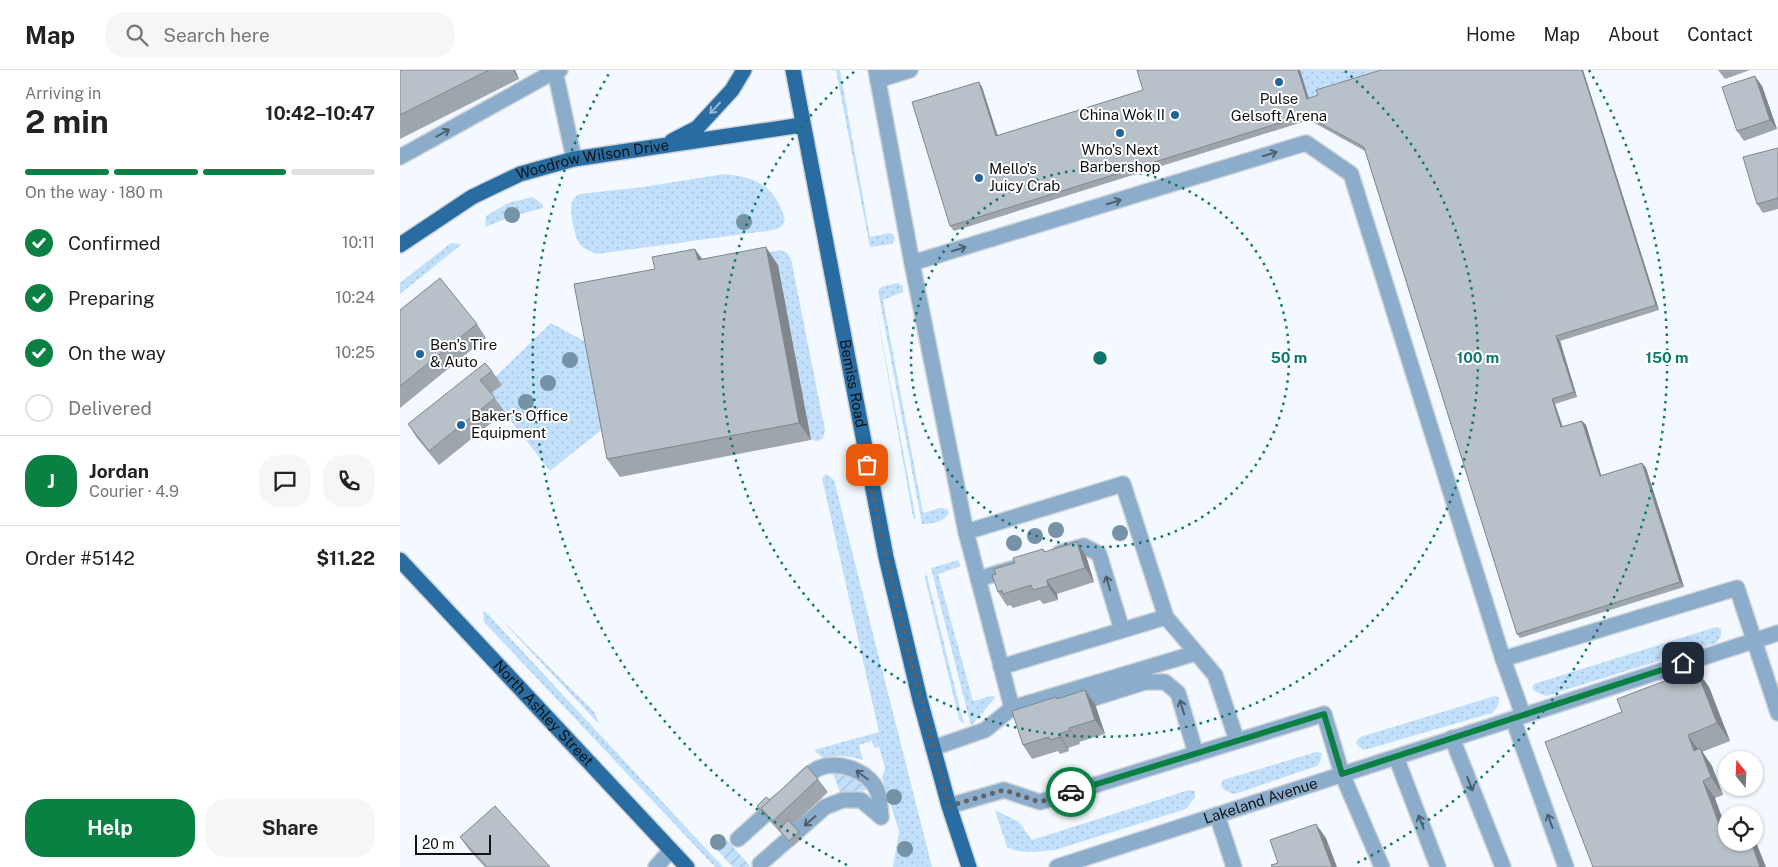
<!DOCTYPE html>
<html lang="en">
<head>
<meta charset="utf-8">
<style>
	body { margin:0; font-family:"Public Sans",sans-serif; background:#f6f6f6; color:#222; height:100vh; display:flex; flex-direction:column; font-size:19px; white-space:nowrap }
	* { box-sizing:border-box; margin:0 }
	p { font-size:16px; color:#767676 }
	.icon { flex:none; width:28px; height:28px; fill:none; stroke:currentColor; stroke-width:2; stroke-linecap:round; stroke-linejoin:round }
	.map { position:relative; flex:1; overflow:hidden }
	.side { display:flex; flex-direction:column; background:#fff; width:400px }
	.side>* { flex:none }
	.needle { width:32px; rotate:342deg }
	.controls { position:absolute; left:1318px; top:681px; display:grid; gap:10px }
	.controls a { display:grid; place-items:center; width:45px; height:45px; border-radius:50%; background:#fff; box-shadow:0 1px 4px #0004; font-size:25px }
	.scale { position:absolute; left:15px; bottom:12px; width:76px; box-sizing:border-box; padding-left:5px; border:2px solid #0f1215; border-top:0; font-size:14px; line-height:18px; white-space:nowrap; color:#0f1215; -webkit-text-stroke:4px #fff; paint-order:stroke }
	.pin { position:absolute; display:grid; place-items:center; width:42px; height:42px; color:#fff; margin:-21px; border-radius:10px; box-shadow:0 2px 8px #0006 }
	.courier { position:absolute; display:grid; place-items:center; width:50px; height:50px; margin:-25px; border:4px solid #0b8043; border-radius:50%; background:#fff; color:#222; box-shadow:0 1px 6px #0007 }
	.headline em { font-style:normal; font-weight:700 }
	.headline div { display:flex; flex-direction:column-reverse }
	.headline { display:flex; align-items:center; justify-content:space-between; height:85px; padding:0 25px }
	h1 { font-size:32px; font-weight:700; line-height:38px }
	.bar { display:grid; grid-template-columns:repeat(4,1fr); gap:8px 5px; align-content:center; height:60px; padding:0 25px }
	.bar i { height:6px; border-radius:4px; background:#e0e0e0 }
	.bar .selected { background:#0b8043 }
	.bar p { grid-column:span 4 }
	.line { display:flex; align-items:center; gap:12px; padding:0 25px; border-top:1px solid #e0e0e0 }
	.line div { flex:1 }
	.round { display:grid; place-items:center; flex:none; width:52px; height:52px; border-radius:20px; background:#f6f6f6 }
	ol { padding:0 25px; list-style:none }
	li { display:flex; align-items:center; gap:15px; height:55px }
	li p { margin-inline-start:auto }
	li .icon { padding:5px; border-radius:50%; background:#0b8043; color:#fff; stroke-width:4 }
	li:last-child { color:#767676 }
	li i { width:28px; height:28px; border:2px solid #e0e0e0; border-radius:50% }
	.button { display:flex; gap:10px; margin-top:auto; padding:10px 25px }
	.button a { flex:1; height:58px; border-radius:20px; background:#0b8043; color:#fff; font-size:20px; font-weight:700; line-height:58px; text-align:center }
	.button a+a { background:#f6f6f6; color:#222 }
	header { display:flex; align-items:center; gap:30px; box-sizing:border-box; height:70px; padding:0 25px; background:#fff; border-bottom:1px solid #e0e0e0 }
	header strong { font-size:24px }
	nav { display:flex; gap:28px; margin-inline-start:auto; font-size:18px }
	.search { width:350px; height:45px; background:#f6f6f6; display:flex; align-items:center; gap:12px; box-sizing:border-box; padding:0 18px; border-radius:20px; color:#767676; font-size:19px }
	main { display:flex; flex:1; min-height:0 }
	.map>svg:first-child { display:block }
</style>
</head>
<body>
<header>
<strong>Map</strong>
<div class="search"><svg class="icon" aria-label="search" viewBox="0 0 24 24"><circle cx="10" cy="10" r="6"/><path d="M15 15l6 6"/></svg>Search here</div>
<nav><a>Home</a><a>Map</a><a>About</a><a>Contact</a></nav>
</header>
<main>
<section class="side">
<div class="headline"><div><h1>2 min</h1><p>Arriving in</p></div><em>10:42–10:47</em></div>
<div class="bar"><i class="selected"></i><i class="selected"></i><i class="selected"></i><i></i><p>On the way · 180 m</p></div>
<ol>
<li><svg class="icon" aria-label="check" viewBox="0 0 24 24"><path d="M5 12l5 5 9-10"/></svg>Confirmed<p>10:11</p></li>
<li><svg class="icon" aria-label="check" viewBox="0 0 24 24"><path d="M5 12l5 5 9-10"/></svg>Preparing<p>10:24</p></li>
<li><svg class="icon" aria-label="check" viewBox="0 0 24 24"><path d="M5 12l5 5 9-10"/></svg>On the way<p>10:25</p></li>
<li><i></i>Delivered</li>
</ol>
<div class="line" style="height:90px"><b class="round" style="background:#0b8043;color:#fff">J</b><div><b>Jordan</b><p>Courier · 4.9</p></div><a class="round"><svg class="icon" aria-label="chat" viewBox="0 0 24 24"><path d="M4 5h16v11H9l-5 4z"/></svg></a><a class="round"><svg class="icon" aria-label="phone" viewBox="0 0 24 24"><path d="M5 4h4l2 5-3 2q2 4 5 5l2-3 5 2v4C11 20 4 13 5 4z"/></svg></a></div>
<div class="line" style="height:65px"><div>Order #5142</div><b>$11.22</b></div>
<div class="button"><a>Help</a><a>Share</a></div>
</section>
<div class="map">
<svg width="1378" height="797" viewBox="0 0 1378 797">
	<defs>
		<pattern id="grass-dots" width="8" height="8" patternUnits="userSpaceOnUse" patternTransform="scale(1.25)"><rect width="8" height="8" fill="#c2e0fb"/><path d="M2 2h.1M6 6h.1" fill="none" stroke="#a6bfd6" stroke-width="1.8" stroke-linecap="round"/></pattern>
		<pattern id="garden-furrows" width="10" height="10" patternUnits="userSpaceOnUse" patternTransform="scale(1.25)"><rect width="10" height="10" fill="#c2e0fb"/><path d="M-1 1l2-2M0 10L10 0M9 11l2-2" fill="none" stroke="#a6bfd6"/></pattern>
	</defs>
	<rect width="100%" height="100%" fill="#f3f9fe"/>
	<g fill="url(#grass-dots)">
		<path d="M436,0H440L470,167L489,163L493,164L495,168L492,174L470,177Z"/>
		<path d="M900,0H998L910,34Z"/>
		<path d="M324,104C358,108 374,115 385,149L382,156L374,160L197,184C190,181 183,179 179,173C175,167 169,140 172,133C173,128 176,126 180,124L243,117Z"/>
		<path d="M133,127L143,135V138L113,146L85,157L86,146L108,133Z"/>
		<path d="M51,173L62,174L0,224V213Z"/>
		<path d="M381,180L387,183L391,189L425,360L423,368L418,371L411,370L378,195L366,183Z"/>
		<path d="M497,213L503,216V222L483,230L523,443L540,438L547,439L549,443C545,452 531,454 522,454L478,221L481,217Z"/>
		<path d="M474,227L516,450L513,447Z"/>
		<path d="M151,253L195,277L209,354L150,401L90,324L95,307Z"/>
		<path d="M426,404L434,410L532,797H493L499,761L482,708L485,698L479,677L474,678L472,671L459,675L463,690C448,685 437,685 423,688L414,680L479,662L422,408Z"/>
		<path d="M558,490L561,496L538,504L573,631L591,626H594L595,628L571,656L531,498Z"/>
		<path d="M526,502L564,654L559,649L525,508Z"/>
		<path d="M85,541L323,797H315L84,552L83,543Z"/>
		<path d="M94,542L195,643L199,654Z"/>
		<path d="M1316,557L1321,559C1322,565 1320,568 1316,573L1146,626L1134,621L1132,617L1134,614Z"/>
		<path d="M1095,626L1098,627C1101,633 1097,638 1092,643L964,680L959,677L956,673L957,670L960,667Z"/>
		<path d="M916,682L922,683L920,692L917,696L835,724C828,722 823,721 821,714L823,710Z"/>
		<path d="M789,720L795,721V727L786,739L655,780C639,781 621,785 607,777L595,740L619,752L632,770Z"/>
	</g>
	<g fill="url(#garden-furrows)">
		<path d="M432,701L456,706L468,717L466,720L440,722Z"/>
		<path d="M317,766H323L351,797H333L313,776Z"/>
	</g>
	<g fill="none" stroke-linecap="round" stroke-linejoin="round">
		<g stroke="#cfd4d9" stroke-width="18">
			<g id="minor">
				<path d="M160,0L155,1L174,89"/>
				<path d="M476,0L512,193L566,462L612,638L634,647"/>
				<path d="M478,10L510,0"/>
				<path d="M0,87L155,1L154,0"/>
				<path d="M512,193L906,73L951,104L1103,589L1123,645"/>
				<path d="M566,462L723,414L766,547L815,605L837,671L924,644L942,704L982,797"/>
				<path d="M660,483L684,476L699,484L722,560"/>
				<path d="M578,509L615,498"/>
				<path d="M1103,589L1337,518L1378,643"/>
				<path d="M601,597L766,547"/>
				<path d="M672,635L745,612H765L778,623L796,684"/>
				<path d="M1113,649L1166,797"/>
				<path d="M1052,668L1103,797"/>
				<path d="M533,678L585,660L612,638L796,583"/>
				<path d="M996,687L1038,797"/>
				<path d="M398,715C404,709 412,701 419,698C439,690 468,701 477,720C480,727 480,739 481,747"/>
				<path d="M549,736L604,720L640,732L837,671"/>
				<path d="M817,745L834,797"/>
				<path d="M338,769L379,732"/>
				<path d="M360,794L425,737L443,730H461L481,747"/>
				<path d="M256,797L271,780"/>
				<path id="s1" d="M657,797L1378,563"/>
			</g>
		</g>
		<g stroke="#cfd4d9" stroke-width="18">
			<g id="major">
				<path id="s2" d="M393,0L486,487L520,630L549,736L569,797"/>
				<path d="M272,71L297,58L332,20L344,0"/>
				<path id="s3" d="M0,175L72,127L120,104L174,89L402,55"/>
				<path id="s4" d="M0,490L287,797"/>
			</g>
		</g>
		<use href="#minor" stroke="#8badcb" stroke-width="15"/>
		<use href="#major" stroke="#286ca1" stroke-width="15"/>
	</g>
	<g fill="#7692a7">
		<circle cx="112" cy="145" r="8"/>
		<circle cx="344" cy="152" r="8"/>
		<circle cx="170" cy="290" r="8"/>
		<circle cx="148" cy="313" r="8"/>
		<circle cx="126" cy="332" r="8"/>
		<circle cx="656" cy="460" r="8"/>
		<circle cx="720" cy="463" r="8"/>
		<circle cx="635" cy="466" r="8"/>
		<circle cx="614" cy="473" r="8"/>
		<circle cx="494" cy="727" r="8"/>
		<circle cx="318" cy="772" r="8"/>
		<circle cx="505" cy="779" r="8"/>
	</g>
	<g fill="#9ea5ad">
		<path d="M0,0H115L119,9L0,69Z"/>
		<path d="M737,0H900L909,28L1183,0L1259,240L1160,271L1177,327L1155,334L1163,357L1182,351L1186,355L1201,406L1242,393L1246,398L1284,517L1120,568L1117,564L965,81L909,50L554,161L550,156L579,12L582,17L598,66L743,20Z"/>
		<path d="M1318,0H1350L1325,9Z"/>
		<path d="M1362,16L1377,59L1344,71L1337,61Z"/>
		<path d="M1378,78V139L1363,143L1357,134Z"/>
		<path d="M303,189L378,195L411,370L220,407L207,389Z"/>
		<path d="M0,240L77,254L86,268L0,338Z"/>
		<path d="M92,301L102,315L91,323L105,342L39,395L17,368L8,354Z"/>
		<path d="M643,479L645,482L686,486L694,512L657,524L658,530L643,534L640,530L613,538L610,535L607,536L598,522L596,504Z"/>
		<path d="M1296,599L1309,617L1330,671L1302,682L1312,696L1323,725L1315,728L1193,797L1222,642Z"/>
		<path d="M658,629L695,634L705,664L679,672L680,674L668,678L669,681L660,684L658,681L632,689L623,675Z"/>
		<path d="M418,709L428,722L393,755L402,767L393,776L360,741L357,736Z"/>
		<path d="M60,767L150,797H85L70,781Z"/>
	</g>
	<g fill="#81868d">
		<path d="M113,0H115L119,9Z"/>
		<path d="M898,0H900L910,34L907,29Z"/>
		<path d="M1182,0H1183L1259,240L1256,235Z"/>
		<path d="M1355,6L1362,16L1377,59L1370,50Z"/>
		<path d="M579,12L582,17L599,71L596,66Z"/>
		<path d="M366,177L378,195L411,370L399,353Z"/>
		<path d="M295,179L308,197L298,190Z"/>
		<path d="M1156,266L1160,271L1177,327L1174,322Z"/>
		<path d="M1152,329L1155,334L1164,362L1161,357Z"/>
		<path d="M1182,351L1186,355L1203,411L1200,406Z"/>
		<path d="M1242,393L1246,398L1284,517L1280,512Z"/>
		<path d="M677,472L686,486L694,512L685,498Z"/>
		<path d="M647,510L657,524L658,530L648,516Z"/>
		<path d="M1296,599L1309,617L1330,671L1317,653Z"/>
		<path d="M685,620L695,634L705,664L695,650Z"/>
		<path d="M669,658L679,672L680,674L670,660Z"/>
		<path d="M659,664L668,678L669,681L660,667Z"/>
		<path d="M1288,665L1300,682L1294,681Z"/>
		<path d="M1300,678L1312,696L1323,725L1311,707Z"/>
		<path d="M1303,711L1315,728L1326,758L1320,757Z"/>
		<path d="M916,754L926,768L937,797H932Z"/>
		<path d="M1354,767L1366,797H1360L1351,772H1354Z"/>
	</g>
	<g fill="#b8c0c9" stroke="#81868d">
		<path d="M0,0H89L0,45Z"/>
		<path d="M737,0H898L907,29L918,25L916,20L981,0H1182L1256,235L1156,266L1174,322L1152,329L1161,357L1182,351L1200,406L1242,393L1280,512L1117,564L964,77L905,45L550,156L512,32L579,12L596,66L743,20Z"/>
		<path d="M1355,6L1370,50L1337,61L1322,17Z"/>
		<path d="M1378,78V128L1357,134L1343,87Z"/>
		<path d="M366,177L399,353L207,389L174,214L255,199L252,187L295,179L298,190Z"/>
		<path d="M40,208L77,254L0,316V240Z"/>
		<path d="M85,293L92,301L80,310L95,328L29,381L8,354Z"/>
		<path d="M677,472L685,498L647,510L648,516L633,520L631,515L603,524L602,520L598,522L592,505L596,504L594,499L615,493L613,488L643,479L644,482Z"/>
		<path d="M1296,599L1317,653L1288,665L1294,681L1300,678L1311,707L1303,711L1320,757L1326,755V772H1351L1360,797H1193L1145,672L1222,642L1217,629Z"/>
		<path d="M685,620L695,650L669,658L670,660L659,664L660,667L650,670L649,667L623,675L612,641L656,627L657,629Z"/>
		<path d="M407,696L418,709L373,751L361,738Z"/>
		<path d="M366,727L370,730L361,738L367,747L357,736Z"/>
		<path d="M95,736L150,797H87L60,767Z"/>
		<path d="M388,750L399,762L389,771L379,760Z"/>
		<path d="M916,754L932,797H872L871,795L878,793L870,770Z"/>
	</g>
	<defs><path id="oneway-shaft" d="M-6 0H5M1.5-3L5.5 0L1.5 3" fill="none" stroke-width="1.6" stroke-linecap="round" stroke-linejoin="round" transform="scale(1.25)"/></defs>
	<use stroke="#94b6d0" href="#oneway-shaft" transform="translate(315 38) rotate(133)"/>
	<g stroke="#4d6070">
		<use href="#oneway-shaft" transform="translate(43 63) rotate(-29)"/>
		<use href="#oneway-shaft" transform="translate(870 84) rotate(-17)"/>
		<use href="#oneway-shaft" transform="translate(714 132) rotate(-17)"/>
		<use href="#oneway-shaft" transform="translate(559 179) rotate(-17)"/>
		<use href="#oneway-shaft" transform="translate(708 513) rotate(-107)"/>
		<use href="#oneway-shaft" transform="translate(782 637) rotate(-107)"/>
		<use href="#oneway-shaft" transform="translate(462 705) rotate(-143)"/>
		<use href="#oneway-shaft" transform="translate(1070 714) rotate(68)"/>
		<use href="#oneway-shaft" transform="translate(410 751) rotate(139)"/>
		<use href="#oneway-shaft" transform="translate(1150 751) rotate(-110)"/>
		<use href="#oneway-shaft" transform="translate(1021 752) rotate(-111)"/>
	</g>
	<g fill="none" stroke-linecap="round" stroke-linejoin="round">
		<path stroke="#5f6367" stroke-width="5" stroke-dasharray="0 9" d="M467,395C489,510 519,623 549,736L604,720L640,732L671,722"/>
		<path stroke="#0b8043" stroke-width="6" d="M671,722L924,644L942,704L1283,593"/>
	</g>
	<g fill="none" stroke="#0f766e" stroke-width="2.5" stroke-dasharray="2.5 5">
		<circle cx="700" cy="288" r="189"/>
		<path d="M945 1A378 378 0 1 1 455 1"/>
		<path d="M447 795A567 567 0 0 1 211 0M1189 0A567 567 0 0 1 953 795"/>
	</g>
	<g fill="#20659a" stroke="#fff" stroke-width="2">
		<circle cx="879" cy="12" r="5"/>
		<circle cx="775" cy="45" r="5"/>
		<circle cx="720" cy="63" r="5"/>
		<circle cx="579" cy="108" r="5"/>
		<circle cx="20" cy="284" r="5"/>
		<circle cx="61" cy="355" r="5"/>
	</g>
	<g text-anchor="middle" stroke-width="4" stroke-linejoin="round" paint-order="stroke">
		<g font-size="15" fill="#0f1215" stroke="#fff" text-anchor="start">
			<text x="879" y="34" text-anchor="middle">Pulse<tspan x="879" dy="17">Gelsoft Arena</tspan></text>
			<text x="765" y="50" text-anchor="end">China Wok II</text>
			<text x="720" y="85" text-anchor="middle">Who's Next<tspan x="720" dy="17">Barbershop</tspan></text>
			<text x="589" y="104">Mello's<tspan x="589" dy="17">Juicy Crab</tspan></text>
			<text x="30" y="280">Ben's Tire<tspan x="30" dy="17">&amp; Auto</tspan></text>
			<text x="71" y="351">Baker's Office<tspan x="71" dy="17">Equipment</tspan></text>
		</g>
		<g font-size="15" fill="#0f1215" stroke="#fff">
			<text dy="5" stroke="none"><textPath href="#s3" startOffset="214">Woodrow Wilson Drive</textPath></text>
			<text dy="5" stroke="none"><textPath href="#s2" startOffset="319">Bemiss Road</textPath></text>
			<text dy="5" stroke="none"><textPath href="#s4" startOffset="210">North Ashley Street</textPath></text>
			<text dy="5" stroke="none"><textPath href="#s1" startOffset="214">Lakeland Avenue</textPath></text>
		</g>
	</g>
	<circle cx="700" cy="288" r="8" fill="#0f766e" stroke="#fff" stroke-width="2.5"/>
	<g font-size="15" text-anchor="middle" font-weight="bold" fill="#0f766e" stroke="#fff" stroke-width="4" stroke-linejoin="round" paint-order="stroke">
		<text x="889" y="293">50 m</text>
		<text x="1078" y="293">100 m</text>
		<text x="1267" y="293">150 m</text>
	</g>
</svg>
<div class="controls">
<a><svg class="needle" viewBox="-14 -14 28 28"><path d="M0-13l5 13h-10z" fill="#e53935"/><path d="M0 13l5-13h-10z" fill="#767676"/></svg></a>
<a><svg class="icon" aria-label="locate" viewBox="0 0 24 24"><circle cx="12" cy="12" r="6"/><path d="M12 2v4M12 18v4M2 12h4M18 12h4"/></svg></a>
</div>
<div class="scale">20 m</div>
<div class="pin" style="left:467px;top:395px;background:#ea580c"><svg class="icon" aria-label="bag" viewBox="0 0 24 24"><path d="M5 8h14l-1 12H6zM9 8a3 3 0 0 1 6 0"/></svg></div>
<div class="pin" style="left:1283px;top:593px;background:#1f2937"><svg class="icon" aria-label="home" viewBox="0 0 24 24"><path d="M3 11l9-7 9 7M6 9v11h12V9"/></svg></div>
<div class="courier" style="left:671px;top:722px"><svg class="icon" aria-label="car" viewBox="0 0 24 24"><path d="M5 17H2v-5l4-1 3-4h7l3 4 3 1v5h-3M9 17h6M6 11h13"/><circle cx="7" cy="17" r="2"/><circle cx="17" cy="17" r="2"/></svg></div>
</div>
</main>
</body>
</html>
